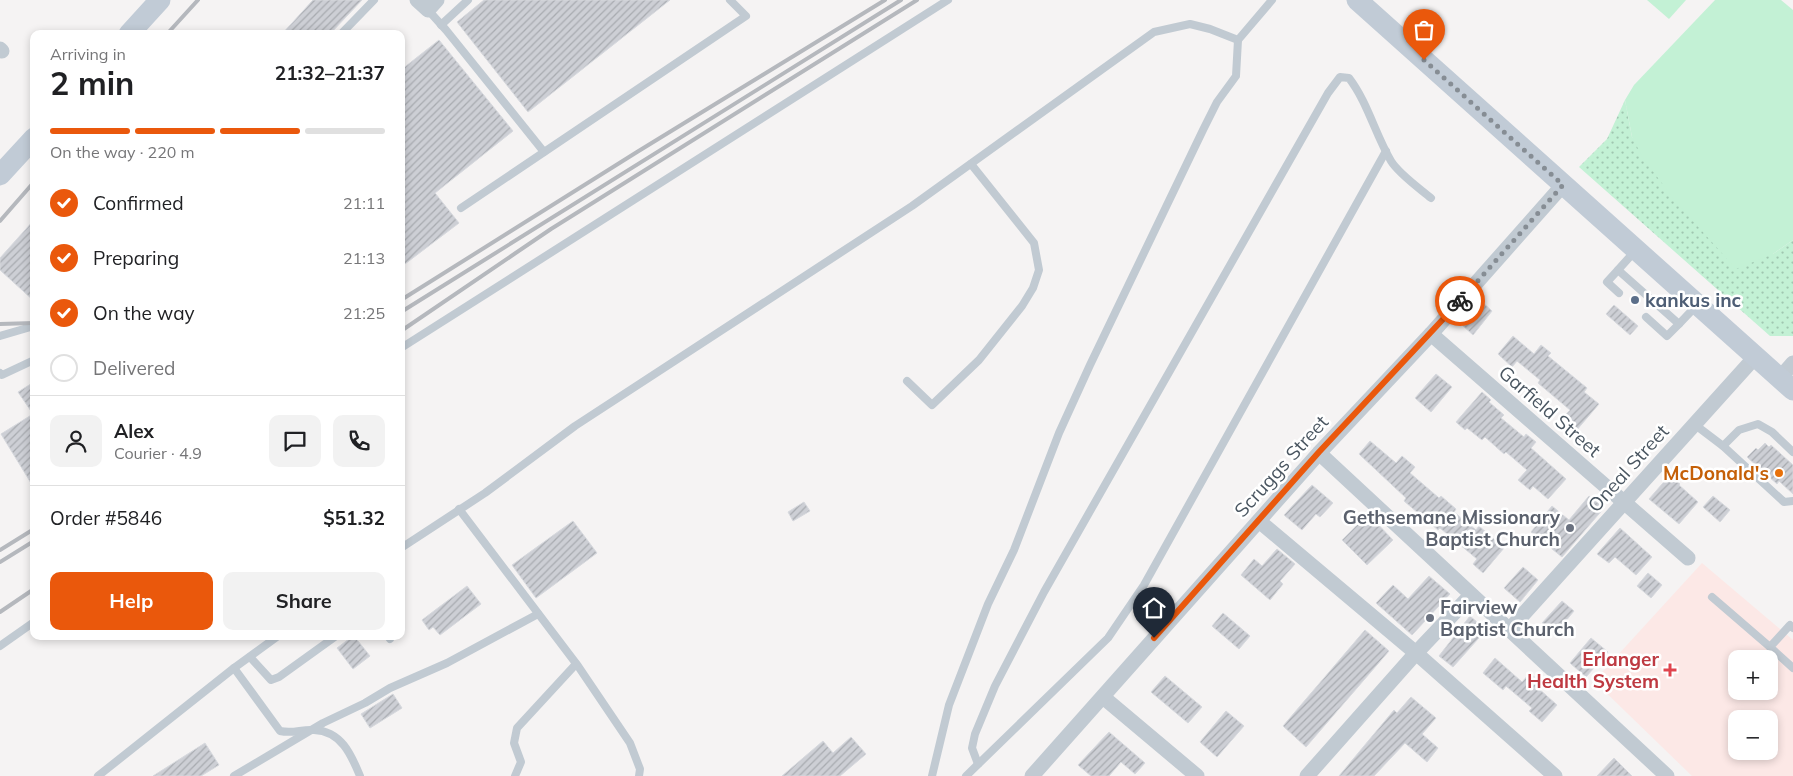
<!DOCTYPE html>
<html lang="en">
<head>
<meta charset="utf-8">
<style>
	body { margin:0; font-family:Mulish,sans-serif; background:#f2f2f2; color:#202124; height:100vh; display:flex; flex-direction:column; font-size:19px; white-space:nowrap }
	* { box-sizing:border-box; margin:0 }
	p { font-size:16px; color:#757577 }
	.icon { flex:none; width:28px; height:28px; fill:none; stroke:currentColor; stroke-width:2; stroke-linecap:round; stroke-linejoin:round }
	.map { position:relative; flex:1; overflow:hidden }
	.drawer { position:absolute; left:30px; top:30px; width:375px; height:610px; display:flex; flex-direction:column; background:#fff; border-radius:10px; box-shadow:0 2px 8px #0003 }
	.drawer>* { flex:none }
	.tools { position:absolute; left:1728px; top:650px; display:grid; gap:10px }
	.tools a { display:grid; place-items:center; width:50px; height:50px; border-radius:10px; background:#fff; box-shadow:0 2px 8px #0003; font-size:25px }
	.pin { position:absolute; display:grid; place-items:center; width:42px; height:42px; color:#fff; margin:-51px -21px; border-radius:50% 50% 50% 0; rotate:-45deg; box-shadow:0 0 5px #0007 }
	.pin .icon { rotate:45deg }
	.courier { position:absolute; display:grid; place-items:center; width:50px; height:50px; margin:-25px; border:4px solid #ea580c; border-radius:50%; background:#fff; color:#222; box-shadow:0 1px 6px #0007 }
	.head em { font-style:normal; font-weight:700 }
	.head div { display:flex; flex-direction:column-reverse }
	.head { display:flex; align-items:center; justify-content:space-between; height:85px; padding:0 20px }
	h1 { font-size:32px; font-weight:700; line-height:38px }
	.bar { display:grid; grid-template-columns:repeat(4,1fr); gap:8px 5px; align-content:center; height:60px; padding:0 20px }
	.bar i { height:6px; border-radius:4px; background:#e0e0e0 }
	.bar .on { background:#ea580c }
	.bar p { grid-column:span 4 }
	.line { display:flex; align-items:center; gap:12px; padding:0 20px; border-top:1px solid #e0e0e0 }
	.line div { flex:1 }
	.round { display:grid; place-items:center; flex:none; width:52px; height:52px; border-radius:10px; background:#f2f2f2 }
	ol { padding:0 20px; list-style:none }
	li { display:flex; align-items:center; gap:15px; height:55px }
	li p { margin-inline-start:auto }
	li .icon { padding:5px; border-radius:50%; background:#ea580c; color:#fff; stroke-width:4 }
	li:last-child { color:#757577 }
	li i { width:28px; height:28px; border:2px solid #e0e0e0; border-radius:50% }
	.cta { display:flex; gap:10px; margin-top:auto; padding:10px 20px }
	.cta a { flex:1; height:58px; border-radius:10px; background:#ea580c; color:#fff; font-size:20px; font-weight:700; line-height:58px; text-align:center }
	.cta a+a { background:#f2f2f2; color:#202124 }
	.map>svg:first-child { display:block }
</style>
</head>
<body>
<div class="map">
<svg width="1793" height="776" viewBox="0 0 1793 776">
	<defs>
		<pattern id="grass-dots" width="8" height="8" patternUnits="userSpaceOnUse" patternTransform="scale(1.25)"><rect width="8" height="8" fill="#c3f1d5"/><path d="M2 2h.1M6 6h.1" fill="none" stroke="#a0c6b0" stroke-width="1.8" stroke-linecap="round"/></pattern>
		<pattern id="building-hatch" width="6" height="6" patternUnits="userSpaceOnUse" patternTransform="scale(1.25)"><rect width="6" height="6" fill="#cdcfd5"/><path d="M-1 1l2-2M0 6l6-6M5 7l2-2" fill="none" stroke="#a8abb0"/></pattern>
	</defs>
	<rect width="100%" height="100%" fill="#f5f3f3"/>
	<path fill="#fce8e6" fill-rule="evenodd" d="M1702,563L1793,640V776H1692L1594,681ZM1736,659H1769V691H1736ZM1736,719H1769V751H1736Z"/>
	<path fill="url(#grass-dots)" d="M1625,100L1632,137L1773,254L1793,240V336H1770L1579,167L1607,139Z"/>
	<g fill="#c3f1d5">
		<path d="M1647,0H1686L1669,19Z"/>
		<path d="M1715,0H1781L1793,10V240L1773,254L1736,269L1676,202L1643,158L1632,137L1625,100L1634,85Z"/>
	</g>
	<g fill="url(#building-hatch)" stroke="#d7d9de">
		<path d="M313,0H362L330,34H282Z"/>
		<path d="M484,0H670L528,112L457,22Z"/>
		<path d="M439,40L513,131L435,193L459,223L401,267V70Z"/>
		<path d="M34,220V301L0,270V258Z"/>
		<path d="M1481,301L1492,311L1473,335L1461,324Z"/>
		<path d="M1614,305L1638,326L1630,335L1606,314Z"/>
		<path d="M1513,336L1534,354L1541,345L1551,353L1548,356L1587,388L1584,392L1599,404L1575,432L1561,420L1570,410L1538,383L1540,380L1517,361L1512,367L1498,354Z"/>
		<path d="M1436,374L1452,387L1431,412L1415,398Z"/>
		<path d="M34,382V488L1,434L33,414L18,392Z"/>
		<path d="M1482,392L1491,400L1489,402L1504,415L1501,418L1524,437L1526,434L1536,442L1531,448L1566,479L1548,499L1533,486L1530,490L1518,480L1527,470L1506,452L1504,454L1485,437L1482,440L1467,428L1465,430L1456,422Z"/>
		<path d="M1370,441L1396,463L1402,456L1415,467L1410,473L1439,498L1441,496L1456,509L1454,512L1476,530L1479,526L1504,548L1483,573L1473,564L1477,559L1440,528L1438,530L1404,501L1406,498L1359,454Z"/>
		<path d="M1765,443L1769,447L1771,445L1793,465V494L1779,481L1777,484L1747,457L1756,448L1758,450Z"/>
		<path d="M1670,475L1680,484L1679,485L1698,502L1679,524L1649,499Z"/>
		<path d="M1312,485L1333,503L1320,517L1316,514L1302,530L1284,515Z"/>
		<path d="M1589,496L1604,508L1562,557L1531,532L1552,506L1569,520Z"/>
		<path d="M1713,496L1730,510L1720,522L1703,507Z"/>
		<path d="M804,502L810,511L793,521L788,512Z"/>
		<path d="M1368,514L1393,540L1367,565L1342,540Z"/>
		<path d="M573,521L597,553L536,598L512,565Z"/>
		<path d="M1620,528L1652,557L1636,575L1615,557L1609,563L1597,554Z"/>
		<path d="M1277,549L1295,564L1280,581L1283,584L1270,600L1241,575L1254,559L1262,566Z"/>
		<path d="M1523,567L1538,580L1520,602L1504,588Z"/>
		<path d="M1648,573L1662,585L1651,598L1637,586Z"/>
		<path d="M1429,576L1450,594L1412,635L1376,603L1393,585L1408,599Z"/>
		<path d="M467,586L481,604L440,635L433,627L429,630L422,620Z"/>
		<path d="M1562,601L1574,611L1555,634L1542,623Z"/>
		<path d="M1223,613L1250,636L1239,649L1212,626Z"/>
		<path d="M1470,616L1486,630L1453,667L1439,656Z"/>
		<path d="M1365,630L1389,651L1306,747L1283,726Z"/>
		<path d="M353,636H354L370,656L353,669L337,648Z"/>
		<path d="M1591,638L1608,652L1586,677L1570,663Z"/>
		<path d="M1495,658L1522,682L1530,673L1542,684L1538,688L1557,705L1542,722L1529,711L1532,708L1506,686L1503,690L1483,673Z"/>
		<path d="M1165,676L1202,707L1188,723L1151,692Z"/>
		<path d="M393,694L402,708L370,728L361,714Z"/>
		<path d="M1411,697L1436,718L1422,734L1438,748L1427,762L1405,743L1374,776H1339L1394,710L1397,713Z"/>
		<path d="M1226,711L1244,726L1217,757L1200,742Z"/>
		<path d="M1109,732L1145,763L1135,774L1121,762L1109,776H1091L1078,765Z"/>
		<path d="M851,737L866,754L840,776H782L823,741L833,753Z"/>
		<path d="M205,743L219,765L201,776H153Z"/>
		<path d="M1614,758L1632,776H1597Z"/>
	</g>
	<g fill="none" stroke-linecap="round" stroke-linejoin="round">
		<g stroke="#c1cad2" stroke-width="8">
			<path d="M428,10L446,30L544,152"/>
			<path d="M441,25L468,0"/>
			<path d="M341,34L374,0"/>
			<path d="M461,208L746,16L730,0"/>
			<path d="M1635,251L1618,270L1679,324L1697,305"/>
			<path d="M1618,270L1607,282L1619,293"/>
			<path d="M1646,317L1667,336L1679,324"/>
			<path d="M0,336L34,326"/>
			<path d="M401,348L948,0"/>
			<path d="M0,373L2,375L34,360"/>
			<path d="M907,381L932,405L979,360L1022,306L1033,288L1039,270L1034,243L971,164"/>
			<path d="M1694,424L1723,446L1784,502L1793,501"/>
			<path d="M1723,446L1739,430L1758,424L1772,432L1793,452"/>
			<path d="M459,509L578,666L630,743L640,769L639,776"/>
			<path d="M401,548L485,493L575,426L912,206L1154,32L1190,24L1210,29L1238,40L1272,0"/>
			<path d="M1712,597L1770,647"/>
			<path d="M1793,628L1790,625L1770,647L1793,668"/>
			<path d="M388,636L390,639"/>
			<path d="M0,646L34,622"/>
			<path d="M250,657L271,680L279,677L336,636"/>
			<path d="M234,668L280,731C294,734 301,729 314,730C341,731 351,754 360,776"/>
			<path d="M978,764L972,748L975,734L995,686L1044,592L1328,93L1340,77L1349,78C1368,103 1375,134 1391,161C1399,174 1419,188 1431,198"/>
			<path d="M98,776L234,668L278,636"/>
			<path d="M234,776L323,723L365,703L390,688L447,663L538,614"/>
			<path d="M515,776L521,762L514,743L517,728L576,664"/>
			<path d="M932,776L949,705L988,604L1014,550L1059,433L1090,365L1203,130L1217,102L1236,76L1238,40"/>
			<path d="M966,776L1108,638L1144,585L1386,151"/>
		</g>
		<g stroke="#c1cad2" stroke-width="15">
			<path d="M417,0L428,10L437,0"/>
			<path d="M0,49L2,51"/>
			<path d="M1431,334L1688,558"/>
			<path d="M1780,378L1793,363"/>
			<path d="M1319,453L1667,776"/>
			<path d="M1259,521L1416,653L1555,776"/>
			<path d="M1510,629L1756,356"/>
			<path d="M1103,697L1197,776"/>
			<path d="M1032,776L1319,453L1431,334L1563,185"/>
			<path d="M1307,776L1416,653L1471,595"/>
		</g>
		<g stroke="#c1cbd6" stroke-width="21">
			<path d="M1357,0L1793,390"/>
			<path d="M129,34L160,0"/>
			<path d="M0,175L34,138"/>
		</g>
		<g stroke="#b5b8bd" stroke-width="4">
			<path d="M167,34L198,0"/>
			<path d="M0,221L34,182"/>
			<path d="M401,300L637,152L885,0"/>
			<path d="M401,312L901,0"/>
			<path d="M0,324L34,323"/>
			<path d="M401,331L551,229L917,0"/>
			<path d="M0,550L34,529"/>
			<path d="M0,562L34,541"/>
			<path d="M0,612L34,589"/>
		</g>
	</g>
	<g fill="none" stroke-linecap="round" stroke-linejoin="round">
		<path stroke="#868d94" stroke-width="5" stroke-dasharray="0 9" d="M1424,60L1563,185L1460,301"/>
		<path stroke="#ea580c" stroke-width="6" d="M1154,638L1319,452L1460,301"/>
	</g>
	<circle fill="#5c6f8a" stroke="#fff" stroke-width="2" cx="1635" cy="300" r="5"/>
	<circle fill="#e8710a" stroke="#fff" stroke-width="2" cx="1779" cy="473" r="5"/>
	<g fill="#6b7280" stroke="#fff" stroke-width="2">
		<circle cx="1570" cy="528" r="5"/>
		<circle cx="1430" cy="618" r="5"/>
	</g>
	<path fill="#e0444e" stroke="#fff" stroke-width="2" d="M1667.5 662.5h5v5h5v5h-5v5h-5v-5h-5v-5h5z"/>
	<g text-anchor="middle" stroke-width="5" stroke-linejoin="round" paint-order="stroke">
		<g font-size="19" font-weight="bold" fill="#4e5e75" stroke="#fff" text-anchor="start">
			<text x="1645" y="307">kankus inc</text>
		</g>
		<g font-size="19" fill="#4a5661" stroke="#fff">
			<text transform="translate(1550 411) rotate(41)" y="7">Garfield Street</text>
			<text transform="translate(1281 466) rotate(-48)" y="7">Scruggs Street</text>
			<text transform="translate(1628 468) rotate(-48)" y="7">Oneal Street</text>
		</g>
		<g font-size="19" font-weight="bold" fill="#c56008" stroke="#fff" text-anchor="end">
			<text x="1769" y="480">McDonald's</text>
		</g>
		<g font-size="19" font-weight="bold" fill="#5b616d" stroke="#fff" text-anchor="end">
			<text x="1560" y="524">Gethsemane Missionary<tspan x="1560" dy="22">Baptist Church</tspan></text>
			<text x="1440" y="614" text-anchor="start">Fairview<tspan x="1440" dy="22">Baptist Church</tspan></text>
		</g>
		<g font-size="19" font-weight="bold" fill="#be3a42" stroke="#fff" text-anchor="end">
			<text x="1659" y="666">Erlanger<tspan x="1659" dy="22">Health System</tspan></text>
		</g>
	</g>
</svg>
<div class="tools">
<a>+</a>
<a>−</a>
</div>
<div class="pin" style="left:1424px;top:60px;background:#ea580c"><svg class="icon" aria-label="bag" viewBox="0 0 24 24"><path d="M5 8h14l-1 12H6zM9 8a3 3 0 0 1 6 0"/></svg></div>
<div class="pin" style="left:1154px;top:638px;background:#1f2937"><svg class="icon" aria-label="home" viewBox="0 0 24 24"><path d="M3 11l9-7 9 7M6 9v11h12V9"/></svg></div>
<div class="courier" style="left:1460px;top:301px"><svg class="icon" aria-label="bike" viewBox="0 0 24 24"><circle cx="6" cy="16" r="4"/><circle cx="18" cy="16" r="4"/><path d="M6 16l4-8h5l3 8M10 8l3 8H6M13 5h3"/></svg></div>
<section class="drawer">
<div class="head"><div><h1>2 min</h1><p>Arriving in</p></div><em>21:32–21:37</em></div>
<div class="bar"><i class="on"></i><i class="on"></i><i class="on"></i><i></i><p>On the way · 220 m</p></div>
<ol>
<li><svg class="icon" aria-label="check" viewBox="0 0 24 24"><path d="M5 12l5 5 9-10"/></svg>Confirmed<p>21:11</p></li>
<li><svg class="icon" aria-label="check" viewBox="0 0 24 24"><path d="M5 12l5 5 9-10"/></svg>Preparing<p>21:13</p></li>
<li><svg class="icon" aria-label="check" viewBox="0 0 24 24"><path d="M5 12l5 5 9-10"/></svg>On the way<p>21:25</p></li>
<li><i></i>Delivered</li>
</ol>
<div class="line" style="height:90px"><a class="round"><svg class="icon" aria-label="person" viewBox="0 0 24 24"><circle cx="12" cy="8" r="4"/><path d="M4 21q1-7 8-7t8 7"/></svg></a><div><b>Alex</b><p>Courier · 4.9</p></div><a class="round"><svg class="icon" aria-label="chat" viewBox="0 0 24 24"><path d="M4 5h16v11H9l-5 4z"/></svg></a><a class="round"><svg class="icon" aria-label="phone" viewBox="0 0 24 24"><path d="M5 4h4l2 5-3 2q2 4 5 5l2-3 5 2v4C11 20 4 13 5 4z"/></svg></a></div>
<div class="line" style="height:65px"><div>Order #5846</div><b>$51.32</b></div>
<div class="cta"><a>Help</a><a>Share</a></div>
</section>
</div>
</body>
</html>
